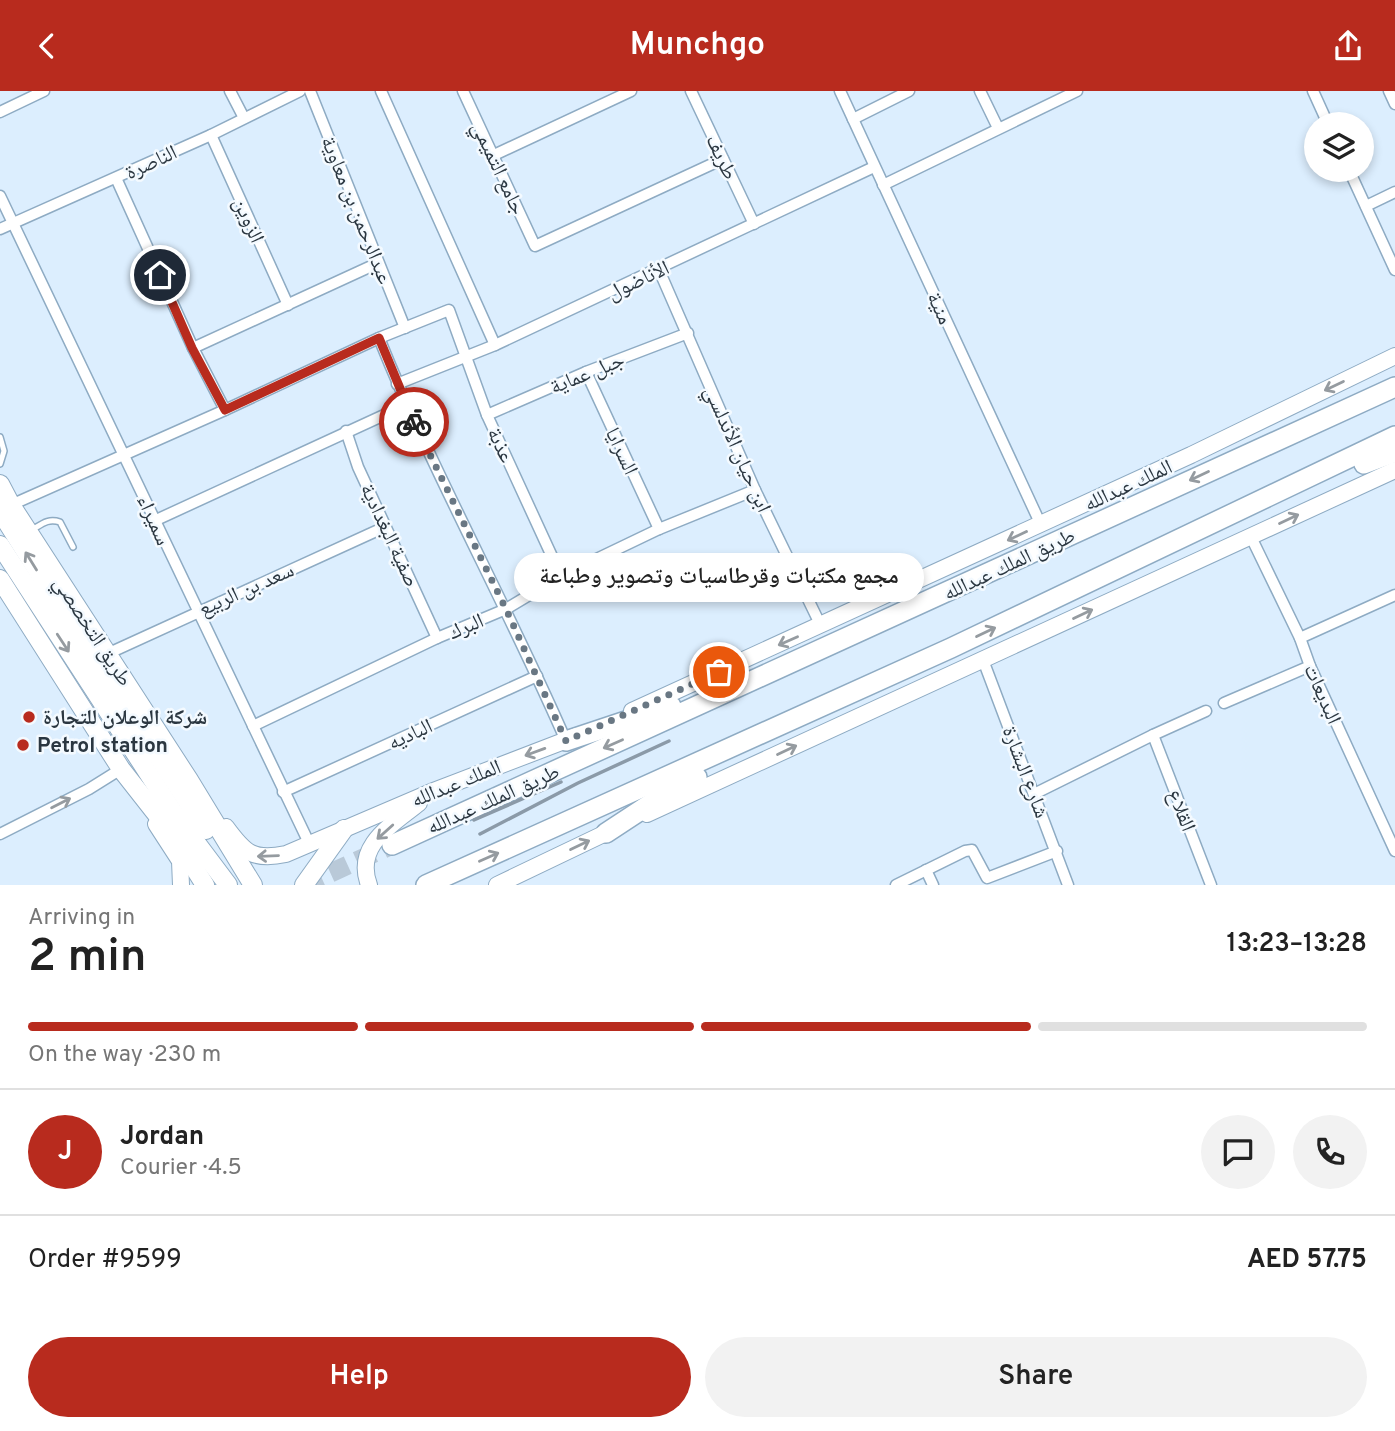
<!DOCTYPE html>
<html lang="en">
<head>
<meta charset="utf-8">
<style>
	body { margin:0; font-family:Overpass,"Noto Naskh Arabic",sans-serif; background:#f2f2f2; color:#222; height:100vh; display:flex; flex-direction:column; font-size:26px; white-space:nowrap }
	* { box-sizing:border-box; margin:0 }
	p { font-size:23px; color:#767676 }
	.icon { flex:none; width:38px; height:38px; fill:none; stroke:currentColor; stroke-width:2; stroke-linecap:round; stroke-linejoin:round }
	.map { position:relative; height:794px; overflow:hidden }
	.sheet { display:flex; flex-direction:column; background:#fff; flex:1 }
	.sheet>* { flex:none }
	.buttons { position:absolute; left:1304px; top:21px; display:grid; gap:14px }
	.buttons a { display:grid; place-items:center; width:70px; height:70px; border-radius:50%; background:#fff; box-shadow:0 4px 10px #0003; font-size:35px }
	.pin { position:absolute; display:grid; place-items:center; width:60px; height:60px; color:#fff; margin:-30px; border:4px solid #fff; border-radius:50%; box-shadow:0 2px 7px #0007 }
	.courier { position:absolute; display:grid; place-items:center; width:70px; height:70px; margin:-35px; border:5px solid #b82b1e; border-radius:50%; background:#fff; color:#222; box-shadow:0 2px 9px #0007 }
	.bubble { position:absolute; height:49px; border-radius:24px; background:#fff; box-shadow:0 4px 10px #0003; font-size:23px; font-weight:600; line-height:49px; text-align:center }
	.summary em { font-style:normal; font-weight:600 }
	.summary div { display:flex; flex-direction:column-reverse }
	.summary { display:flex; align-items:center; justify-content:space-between; height:119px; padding:0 28px }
	h1 { font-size:46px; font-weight:600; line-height:52px }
	.bar { display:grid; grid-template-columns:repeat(4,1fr); gap:10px 7px; align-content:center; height:84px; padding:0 28px }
	.bar i { height:9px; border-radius:5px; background:#e0e0e0 }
	.bar .selected { background:#b82b1e }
	.bar p { grid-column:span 4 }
	.line { display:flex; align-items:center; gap:18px; padding:0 28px; border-top:2px solid #e0e0e0 }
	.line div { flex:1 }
	.round { display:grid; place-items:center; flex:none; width:74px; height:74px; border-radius:37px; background:#f2f2f2 }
	.cta { display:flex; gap:14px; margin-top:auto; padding:14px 28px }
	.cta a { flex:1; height:80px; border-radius:42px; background:#b82b1e; color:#fff; font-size:28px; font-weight:600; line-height:80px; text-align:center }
	.cta a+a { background:#f2f2f2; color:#222 }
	header { display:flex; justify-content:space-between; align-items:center; height:91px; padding:0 28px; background:#b82b1e; color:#fff; font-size:32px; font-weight:600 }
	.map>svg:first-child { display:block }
</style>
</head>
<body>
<header><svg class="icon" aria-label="back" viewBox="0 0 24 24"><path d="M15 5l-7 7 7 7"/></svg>Munchgo<svg class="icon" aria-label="share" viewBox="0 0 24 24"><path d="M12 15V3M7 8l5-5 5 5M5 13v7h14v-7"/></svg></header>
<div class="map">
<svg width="1395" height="794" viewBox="0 0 1395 794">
	<rect width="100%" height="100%" fill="#dceefe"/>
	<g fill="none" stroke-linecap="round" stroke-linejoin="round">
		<path stroke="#b9c9d8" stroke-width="19" stroke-dasharray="19 10" stroke-linecap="butt" d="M304,794L392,754"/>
		<g stroke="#8eabc3" stroke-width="8">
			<g id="service">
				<path d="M0,346L4,360L0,373"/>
				<path d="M32,439C42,433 48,427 60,431L73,456"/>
			</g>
		</g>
		<g stroke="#8eabc3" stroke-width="13">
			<g id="minor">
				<path d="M230,0L244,27"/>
				<path d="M310,0L405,237"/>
				<path d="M381,0L495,254"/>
				<path d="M463,0L535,155L723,68"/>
				<path d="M691,0L754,133"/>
				<path d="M840,0L1041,434"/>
				<path d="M980,0L998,37"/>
				<path d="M1313,0L1328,33"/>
				<path d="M1389,0L1395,13"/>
				<path d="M0,21L44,0"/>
				<path d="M853,28L909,0"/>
				<path d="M211,44L288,214"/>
				<path d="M494,64L631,0"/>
				<path d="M1349,79L1395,179"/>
				<path d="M116,87L193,257L225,319"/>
				<path d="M883,94L1077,0"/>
				<path d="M0,105L309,752"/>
				<path d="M1366,115L1395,101"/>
				<path d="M0,138L211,44L300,0"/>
				<path d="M659,179L755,399L821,535"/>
				<path d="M379,247C434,384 507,514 566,650"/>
				<path d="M193,257L378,172"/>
				<path d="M586,281L659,438"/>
				<path d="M397,293L495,254L874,76"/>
				<path d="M487,324L586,281L688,242"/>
				<path d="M346,340L358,376L437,547"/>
				<path d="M11,414L225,319L379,247L449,219L487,324L561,485"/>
				<path d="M154,430L406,314"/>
				<path d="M1251,446L1300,547L1310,575L1395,760"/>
				<path d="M1300,547L1395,504"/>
				<path d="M107,563L385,436"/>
				<path d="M983,569L1068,794"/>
				<path d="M1224,612L1310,575"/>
				<path d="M253,635L437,547L506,518L561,485L659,438L755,399"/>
				<path d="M1153,644L1206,620"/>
				<path d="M283,701L537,585"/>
				<path d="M1034,703L1153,644L1211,794"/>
				<path d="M0,743L89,698L121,678"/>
				<path d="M926,779L933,794"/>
				<path d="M896,794L965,760L972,759L987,787L1057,760"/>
			</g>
		</g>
		<g stroke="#8eabc3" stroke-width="18">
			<g id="secondary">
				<path d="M632,620L1191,364L1395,265"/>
				<path d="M647,723L1395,379"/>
				<path d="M156,733L180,770L181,794"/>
				<path d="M226,736C245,762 253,770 286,763L431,701L577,645"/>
				<path d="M369,794C354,754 392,734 419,712"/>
				<path d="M497,794L614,738"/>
			</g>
		</g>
		<g stroke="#8eabc3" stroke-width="20">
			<g id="primary">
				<path d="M0,393L11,414L189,689L253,794"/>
				<path d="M0,420L64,522L206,739"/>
				<path d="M0,454L174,722L228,794"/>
				<path d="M0,488L121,678L176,748L205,794"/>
				<path d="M304,794L344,738"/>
			</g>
		</g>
		<g stroke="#8eabc3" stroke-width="22">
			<g id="trunk">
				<path d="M1364,373L1395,361"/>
				<path d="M566,650L671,615"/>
				<path d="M606,742L679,694L697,686"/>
				<path d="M392,754L1395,296"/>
				<path d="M426,794L951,557L1395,345"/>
			</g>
		</g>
		<use href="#service" stroke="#fff" stroke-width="5"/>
		<use href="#minor" stroke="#fff" stroke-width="10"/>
		<use href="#secondary" stroke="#fff" stroke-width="16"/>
		<use href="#primary" stroke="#fff" stroke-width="18"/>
		<use href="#trunk" stroke="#fff" stroke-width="19"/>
		<g stroke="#8b9aa8" stroke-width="3.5">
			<path d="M474,729L561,691"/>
			<path d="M480,743L578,692L669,650"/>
		</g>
	</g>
	<defs><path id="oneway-shaft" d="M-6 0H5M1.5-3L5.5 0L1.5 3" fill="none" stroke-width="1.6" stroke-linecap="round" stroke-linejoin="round" transform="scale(1.75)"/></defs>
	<g stroke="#959ba0">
		<use href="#oneway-shaft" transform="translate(1334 295) rotate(154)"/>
		<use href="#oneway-shaft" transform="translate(1199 385) rotate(155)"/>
		<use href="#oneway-shaft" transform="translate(1289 428) rotate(-25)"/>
		<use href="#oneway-shaft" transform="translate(1017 445) rotate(155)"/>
		<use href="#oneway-shaft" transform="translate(31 470) rotate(-122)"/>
		<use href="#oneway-shaft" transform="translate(1083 523) rotate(-25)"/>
		<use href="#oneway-shaft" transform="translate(986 541) rotate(-26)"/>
		<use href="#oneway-shaft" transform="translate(788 550) rotate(156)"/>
		<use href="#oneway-shaft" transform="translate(63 552) rotate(57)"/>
		<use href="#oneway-shaft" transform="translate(613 653) rotate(156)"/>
		<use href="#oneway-shaft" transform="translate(787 659) rotate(-25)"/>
		<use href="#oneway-shaft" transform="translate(535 661) rotate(160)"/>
		<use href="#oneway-shaft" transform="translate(61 712) rotate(-27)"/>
		<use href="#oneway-shaft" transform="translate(385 741) rotate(138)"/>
		<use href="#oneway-shaft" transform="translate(580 754) rotate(-26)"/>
		<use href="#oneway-shaft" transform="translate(268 765) rotate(178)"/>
		<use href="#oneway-shaft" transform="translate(489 766) rotate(-24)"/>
	</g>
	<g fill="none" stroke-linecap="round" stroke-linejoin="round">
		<path stroke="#697783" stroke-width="7" stroke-dasharray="0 12.6" d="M414,331L506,518L566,650L719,581"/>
		<path stroke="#b82b1e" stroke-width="9" d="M160,184L192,257L225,319L379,247L414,331"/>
	</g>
	<g fill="#b82b1e" stroke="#f4faff" stroke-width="2.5">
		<circle cx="29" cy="626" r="7"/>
		<circle cx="23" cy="654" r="7"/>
	</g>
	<g text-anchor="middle" stroke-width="5" stroke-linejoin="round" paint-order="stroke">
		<g font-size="21" fill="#2b3741" stroke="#f4faff">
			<text transform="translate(722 66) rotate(65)" y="7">طريف</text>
			<text transform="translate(151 71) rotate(-25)" y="7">الناصرة</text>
			<text transform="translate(499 77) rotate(65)" y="7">جامع التميمي</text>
			<text transform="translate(357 119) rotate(68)" y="7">عبدالرحمن بن معاوية</text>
			<text transform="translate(249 129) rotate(66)" y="7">الزوين</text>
			<text transform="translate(638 189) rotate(-25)" y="7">الأناضول</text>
			<text transform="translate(940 217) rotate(65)" y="7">منية</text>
			<text transform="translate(587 282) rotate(-22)" y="7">جبل عماية</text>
			<text transform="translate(501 354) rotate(65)" y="7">عذبة</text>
			<text transform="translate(738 358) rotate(66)" y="7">ابن حيان الأندلسي</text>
			<text transform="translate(622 360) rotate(65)" y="7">السرايا</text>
			<text transform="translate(1128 394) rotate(-25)" y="7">الملك عبدالله</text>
			<text transform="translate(154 429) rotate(66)" y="7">سميراء</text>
			<text transform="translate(390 444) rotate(65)" y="7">صفية البغدادية</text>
			<text transform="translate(1009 473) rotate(-25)" y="7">طريق الملك عبدالله</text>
			<text transform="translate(246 498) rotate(-24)" y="7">سعد بن الربيع</text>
			<text transform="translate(466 535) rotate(-23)" y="7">البرك</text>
			<text transform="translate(93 540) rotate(57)" y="7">طريق التخصصي</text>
			<text transform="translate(1323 603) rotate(66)" y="7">البديعات</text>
			<text transform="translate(410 643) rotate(-25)" y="7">الباديه</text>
			<text transform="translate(1026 681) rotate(69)" y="7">شارع البشارة</text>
			<text transform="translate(456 692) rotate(-22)" y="7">الملك عبدالله</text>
			<text transform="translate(493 708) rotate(-24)" y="7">طريق الملك عبدالله</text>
			<text transform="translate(1182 719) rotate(69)" y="7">القلاع</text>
		</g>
		<g font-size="21" font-weight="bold" fill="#2b3741" stroke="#f4faff" text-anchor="start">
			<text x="43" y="633">شركة الوعلان للتجارة</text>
			<text x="37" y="661">Petrol station</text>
		</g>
	</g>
</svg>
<div class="buttons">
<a><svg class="icon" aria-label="layers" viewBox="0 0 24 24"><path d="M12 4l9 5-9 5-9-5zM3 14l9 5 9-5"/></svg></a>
</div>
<div class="pin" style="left:719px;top:581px;background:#ea580c"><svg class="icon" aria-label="bag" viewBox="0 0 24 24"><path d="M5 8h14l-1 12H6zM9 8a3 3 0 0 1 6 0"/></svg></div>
<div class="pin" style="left:160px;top:184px;background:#1f2937"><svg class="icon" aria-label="home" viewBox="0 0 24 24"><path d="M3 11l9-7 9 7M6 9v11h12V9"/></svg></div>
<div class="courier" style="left:414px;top:331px"><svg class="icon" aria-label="bike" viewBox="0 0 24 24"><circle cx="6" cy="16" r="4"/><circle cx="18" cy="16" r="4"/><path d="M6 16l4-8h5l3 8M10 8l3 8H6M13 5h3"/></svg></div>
<div class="bubble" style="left:514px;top:462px;width:410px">مجمع مكتبات وقرطاسيات وتصوير وطباعة</div>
</div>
<section class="sheet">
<div class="summary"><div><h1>2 min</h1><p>Arriving in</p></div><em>13:23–13:28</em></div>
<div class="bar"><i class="selected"></i><i class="selected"></i><i class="selected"></i><i></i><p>On the way · 230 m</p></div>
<div class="line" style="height:126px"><b class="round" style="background:#b82b1e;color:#fff">J</b><div><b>Jordan</b><p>Courier · 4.5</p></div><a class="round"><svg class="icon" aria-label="chat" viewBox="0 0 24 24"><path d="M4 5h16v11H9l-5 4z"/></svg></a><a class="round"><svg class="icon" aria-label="phone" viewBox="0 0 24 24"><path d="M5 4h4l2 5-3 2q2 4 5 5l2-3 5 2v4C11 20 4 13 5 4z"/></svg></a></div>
<div class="line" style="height:91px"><div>Order #9599</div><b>AED 57.75</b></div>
<div class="cta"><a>Help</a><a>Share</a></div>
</section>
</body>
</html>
